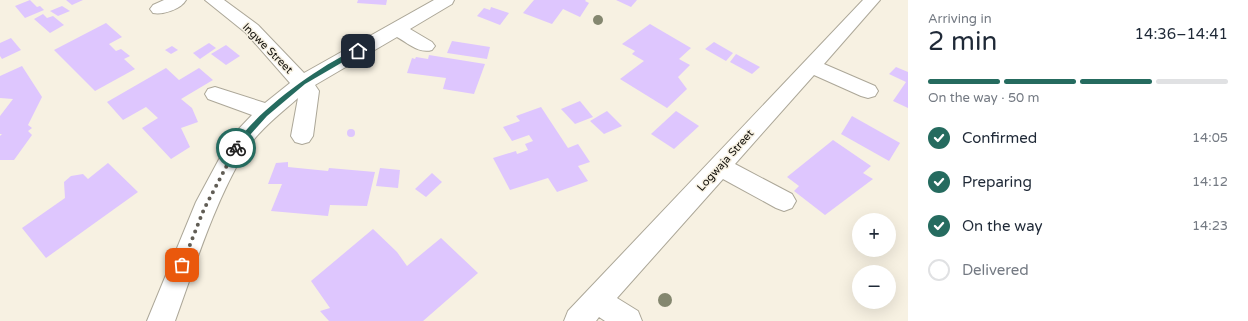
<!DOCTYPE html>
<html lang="en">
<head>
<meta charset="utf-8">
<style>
	body { margin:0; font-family:"Varela Round",sans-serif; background:#f6f6f7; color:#1f2937; height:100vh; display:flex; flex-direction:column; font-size:15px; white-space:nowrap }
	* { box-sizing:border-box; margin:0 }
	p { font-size:13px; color:#747a83 }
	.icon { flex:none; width:22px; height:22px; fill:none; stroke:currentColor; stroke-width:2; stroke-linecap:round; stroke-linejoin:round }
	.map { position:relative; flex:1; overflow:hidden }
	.drawer { display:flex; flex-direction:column; background:#fff; width:340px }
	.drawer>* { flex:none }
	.controls { position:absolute; left:852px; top:213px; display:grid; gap:8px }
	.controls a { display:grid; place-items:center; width:44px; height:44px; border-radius:50%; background:#fff; box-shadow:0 4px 16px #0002; font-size:20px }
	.pin { position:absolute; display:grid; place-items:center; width:34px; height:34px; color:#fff; margin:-17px; border-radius:8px; box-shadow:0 2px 6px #0006 }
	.courier { position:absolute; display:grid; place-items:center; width:40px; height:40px; margin:-20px; border:3px solid #256b5f; border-radius:50%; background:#fff; color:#222; box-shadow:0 1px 5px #0007 }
	.headline em { font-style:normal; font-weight:600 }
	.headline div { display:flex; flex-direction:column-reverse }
	.headline { display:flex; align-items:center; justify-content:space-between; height:68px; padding:0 20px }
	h1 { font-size:26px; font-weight:600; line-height:30px }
	.bar { display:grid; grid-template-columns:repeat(4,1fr); gap:6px 4px; align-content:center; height:48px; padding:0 20px }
	.bar i { height:5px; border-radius:3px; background:#e0e1e3 }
	.bar .selected { background:#256b5f }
	.bar p { grid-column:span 4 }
	ol { padding:0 20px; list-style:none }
	li { display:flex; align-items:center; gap:12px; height:44px }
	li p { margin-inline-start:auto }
	li .icon { padding:4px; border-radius:50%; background:#256b5f; color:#fff; stroke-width:4 }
	li:last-child { color:#747a83 }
	li i { width:22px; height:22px; border:2px solid #e0e1e3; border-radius:50% }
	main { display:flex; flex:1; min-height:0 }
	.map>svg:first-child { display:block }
</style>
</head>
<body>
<main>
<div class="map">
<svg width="908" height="321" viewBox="0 0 908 321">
	<rect width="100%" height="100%" fill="#f7f1e2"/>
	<g fill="#dec6fe">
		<path d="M30,0L37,7L40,6L44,10L25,18L15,6Z"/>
		<path d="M66,0H83L72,5Z"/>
		<path d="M358,0H387L386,5L357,3Z"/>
		<path d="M534,0H586L585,1L589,3L580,17L563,9L552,24L523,13Z"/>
		<path d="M616,0H637L631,7Z"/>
		<path d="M62,6L70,11L58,16L50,11Z"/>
		<path d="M491,7L509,13L500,25L477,16L484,8L490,10Z"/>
		<path d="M43,14L47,18L53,16L64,25L50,33L34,19Z"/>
		<path d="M106,23L122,37L109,44L116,51L121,49L130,56L124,59L135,69L95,91L54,50Z"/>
		<path d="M650,24L691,48L679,59L690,65L678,77L687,89L667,108L620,79L644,61L632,54L635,51L622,44Z"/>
		<path d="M11,38L21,50L2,59L0,56V43Z"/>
		<path d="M452,41L490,47L487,59L447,53Z"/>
		<path d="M714,42L733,53L726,61L705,49Z"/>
		<path d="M209,43L216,48L200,59L193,53Z"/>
		<path d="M226,45L240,56L226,65L211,54Z"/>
		<path d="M172,46L178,50L171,54L165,50Z"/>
		<path d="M736,54L760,67L752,74L730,62Z"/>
		<path d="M429,55L485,64L474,94L443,89L446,78L407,73L412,58L415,59L416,57L428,59Z"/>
		<path d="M22,66L42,97L28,125L32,128L28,131L32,135L14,160H0V136L2,134H0V116L13,99L0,98V76Z"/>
		<path d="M896,67L908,72V108L893,101L906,82L889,74Z"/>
		<path d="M166,68L179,80L199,68L213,80L181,99L192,108L198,122L181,128L190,147L171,159L142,128L158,118L146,107L123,120L107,102Z"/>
		<path d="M580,101L593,117L575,124L561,109Z"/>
		<path d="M541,107L568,148L578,144L590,162L578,166L588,181L557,192L548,178L510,190L493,158L516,151L517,154L528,150L525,144L533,141L529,135L512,141L503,127L520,121L516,116Z"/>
		<path d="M607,111L622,126L604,134L590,121Z"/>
		<path d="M676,111L699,126L674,149L651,134Z"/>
		<path d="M852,116L900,143L889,161L841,134Z"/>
		<circle cx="351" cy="133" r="4"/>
		<path d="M833,140L871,166L863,173L873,179L825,215L794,191L799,186L787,177Z"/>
		<path d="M288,162V167L328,171L329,168L375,172L367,206L330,205L328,216L271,211L282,184H268L276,163Z"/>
		<path d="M108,163L138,192L46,258L22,228L65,198L64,182L71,176L83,174L88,179Z"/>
		<path d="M380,168L400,170L398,188L376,186Z"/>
		<path d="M432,173L442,182L426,197L415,189Z"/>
		<path d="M373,229L397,252L407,266L441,238L478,273L423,321H329L320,311L330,308L311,281Z"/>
	</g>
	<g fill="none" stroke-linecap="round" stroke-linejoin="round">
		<g stroke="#aca798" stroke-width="2">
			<g id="minor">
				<path d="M164,0H186C181,9 163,15 153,13L150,9L153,5Z"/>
				<path d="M205,0H224L258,25L304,73L434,0H454L452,4L410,29L432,42L435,46L432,50C419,54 408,43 397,37L315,85L319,91L313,136L309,142L302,144L295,142L291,136L298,98C280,114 259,130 246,150C214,203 196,263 175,321H147L196,202L231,137L252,115L208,99L205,94L208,89L215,87L265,103L290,83L246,33Z"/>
				<path d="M863,0H880L824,64L875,86L878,91L875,96L868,98L861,96L814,75L735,164L792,194L796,201L792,208L784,211L776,208L723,179L617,298L638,311L642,321H605L599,317L596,321H564L568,311Z"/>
			</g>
		</g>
		<use href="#minor" fill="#fff" fill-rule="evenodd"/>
	</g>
	<g fill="#84876f">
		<circle cx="598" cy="20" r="5"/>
		<circle cx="665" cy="300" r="7"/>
	</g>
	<path fill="#256b5f" d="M358,49L360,52L305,84L267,116L241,145L238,150H234L233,148C251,115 322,63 358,49Z"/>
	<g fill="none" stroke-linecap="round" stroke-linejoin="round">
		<path stroke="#615d55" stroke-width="4" stroke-dasharray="0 7.2" d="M182,265L204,209L236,148"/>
	</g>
	<g text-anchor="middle" stroke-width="3" stroke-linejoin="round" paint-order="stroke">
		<g font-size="11" fill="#100e09" stroke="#f7f1e2">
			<text transform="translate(268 48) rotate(45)" y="4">Ingwe Street</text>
			<text transform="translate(725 160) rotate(-48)" y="4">Logwaja Street</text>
		</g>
	</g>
</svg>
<div class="controls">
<a>+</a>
<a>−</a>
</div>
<div class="pin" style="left:182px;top:265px;background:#ea580c"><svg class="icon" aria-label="bag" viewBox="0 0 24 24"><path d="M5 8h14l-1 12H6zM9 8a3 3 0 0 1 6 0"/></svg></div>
<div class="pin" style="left:358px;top:51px;background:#1f2937"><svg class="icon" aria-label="home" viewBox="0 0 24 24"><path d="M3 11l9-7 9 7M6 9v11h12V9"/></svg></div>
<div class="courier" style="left:236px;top:148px"><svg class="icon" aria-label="bike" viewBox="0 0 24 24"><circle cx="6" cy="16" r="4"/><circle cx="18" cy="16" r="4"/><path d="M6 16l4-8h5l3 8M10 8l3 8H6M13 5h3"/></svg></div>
</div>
<section class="drawer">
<div class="headline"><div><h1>2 min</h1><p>Arriving in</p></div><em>14:36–14:41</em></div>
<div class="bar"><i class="selected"></i><i class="selected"></i><i class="selected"></i><i></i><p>On the way · 50 m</p></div>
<ol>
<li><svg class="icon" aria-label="check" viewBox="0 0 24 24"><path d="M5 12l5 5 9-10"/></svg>Confirmed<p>14:05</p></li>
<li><svg class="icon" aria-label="check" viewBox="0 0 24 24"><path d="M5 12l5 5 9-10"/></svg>Preparing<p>14:12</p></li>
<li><svg class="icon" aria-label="check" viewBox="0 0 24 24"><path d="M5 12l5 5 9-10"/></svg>On the way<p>14:23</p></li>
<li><i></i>Delivered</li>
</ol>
</section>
</main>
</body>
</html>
